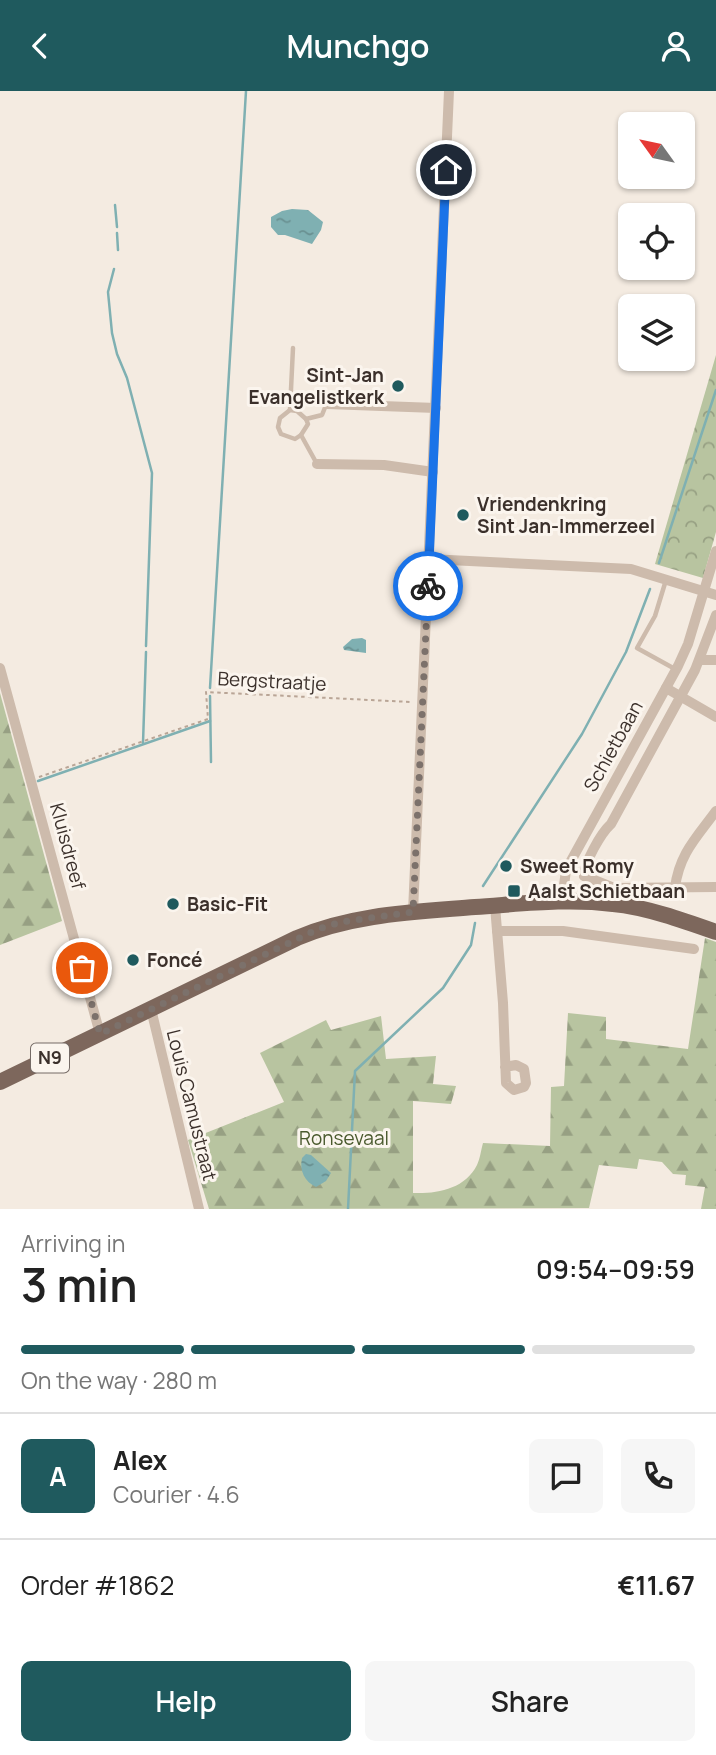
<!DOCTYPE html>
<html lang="en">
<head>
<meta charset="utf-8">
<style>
	body { margin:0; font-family:Manrope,sans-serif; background:#f6f6f6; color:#222; height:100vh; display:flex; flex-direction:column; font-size:26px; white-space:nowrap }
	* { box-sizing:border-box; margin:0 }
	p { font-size:23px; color:#767676 }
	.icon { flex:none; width:38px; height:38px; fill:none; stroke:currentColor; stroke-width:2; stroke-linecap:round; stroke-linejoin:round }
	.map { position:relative; height:1118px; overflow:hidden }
	.details { display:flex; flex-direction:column; background:#fff; flex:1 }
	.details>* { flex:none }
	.needle { width:46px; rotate:303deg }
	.fabs { position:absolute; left:618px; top:21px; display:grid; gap:14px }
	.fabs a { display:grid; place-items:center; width:77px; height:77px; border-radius:10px; background:#fff; box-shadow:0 2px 5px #0004; font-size:35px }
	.pin { position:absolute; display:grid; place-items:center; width:60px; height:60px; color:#fff; margin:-30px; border:4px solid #fff; border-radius:50%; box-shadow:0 2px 7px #0007 }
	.courier { position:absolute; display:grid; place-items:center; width:70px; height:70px; margin:-35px; border:5px solid #1a73e8; border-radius:50%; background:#fff; color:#222; box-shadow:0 2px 9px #0007 }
	.head em { font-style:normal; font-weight:600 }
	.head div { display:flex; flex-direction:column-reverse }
	.head { display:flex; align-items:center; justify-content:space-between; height:119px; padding:0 21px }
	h1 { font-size:46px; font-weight:600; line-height:52px }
	.bar { display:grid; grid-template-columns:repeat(4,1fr); gap:10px 7px; align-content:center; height:84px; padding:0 21px }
	.bar i { height:9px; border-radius:5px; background:#e0e0e0 }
	.bar .on { background:#1f5a5e }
	.bar p { grid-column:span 4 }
	.line { display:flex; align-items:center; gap:18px; padding:0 21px; border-top:2px solid #e0e0e0 }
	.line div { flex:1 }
	.round { display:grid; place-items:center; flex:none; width:74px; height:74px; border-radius:10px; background:#f6f6f6 }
	.action { display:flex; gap:14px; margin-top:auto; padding:14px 21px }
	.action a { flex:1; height:80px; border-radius:10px; background:#1f5a5e; color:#fff; font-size:28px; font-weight:600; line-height:80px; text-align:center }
	.action a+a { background:#f6f6f6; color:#222 }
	header { display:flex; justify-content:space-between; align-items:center; height:91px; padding:0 21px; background:#1f5a5e; color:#fff; font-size:32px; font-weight:600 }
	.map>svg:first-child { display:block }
</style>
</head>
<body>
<header><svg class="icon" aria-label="back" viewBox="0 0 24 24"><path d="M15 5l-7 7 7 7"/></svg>Munchgo<svg class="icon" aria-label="person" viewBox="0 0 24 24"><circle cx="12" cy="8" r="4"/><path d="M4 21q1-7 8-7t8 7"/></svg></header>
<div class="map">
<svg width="716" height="1118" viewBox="0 0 716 1118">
	<defs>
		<pattern id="forest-firs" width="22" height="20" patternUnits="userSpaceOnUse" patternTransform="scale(1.75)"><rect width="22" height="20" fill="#b8c4a0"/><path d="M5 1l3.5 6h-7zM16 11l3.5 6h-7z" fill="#97a083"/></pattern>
		<pattern id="park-crowns" width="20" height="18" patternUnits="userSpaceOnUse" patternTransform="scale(1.75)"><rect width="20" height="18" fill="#b8c4a0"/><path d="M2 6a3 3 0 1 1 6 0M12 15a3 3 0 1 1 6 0" fill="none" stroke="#97a083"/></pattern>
		<pattern id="water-ripples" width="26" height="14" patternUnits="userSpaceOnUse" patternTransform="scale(1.75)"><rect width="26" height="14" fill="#7fb0b2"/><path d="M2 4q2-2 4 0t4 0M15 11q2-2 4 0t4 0" fill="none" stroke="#699091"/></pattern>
	</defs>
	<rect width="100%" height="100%" fill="#f4ebe1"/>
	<g fill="url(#forest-firs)">
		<path d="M0,602L62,830L0,854Z"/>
		<path d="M705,847L716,851V1118H701L705,1096L685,1094L686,1084L673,1083L662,1071L639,1068L637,1078L599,1074L589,1117L209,1118L188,1049L284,1011L260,962L326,929L331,939L381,925L386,968L436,965L433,993L456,995L451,1013L413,1010V1102C437,1103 465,1098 477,1074C480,1068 481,1059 483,1052L550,1055L551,996L564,995L568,922L606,926V948L688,958Z"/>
	</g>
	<path fill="url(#park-crowns)" d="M716,264V441L703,487L655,473Z"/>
	<g fill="url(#water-ripples)">
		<path d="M292,118L308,119L323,131L321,139L312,153L285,144H278L271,136V126L282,120Z"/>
		<path d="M362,547L366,549V562L344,559L343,556L352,548Z"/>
		<path d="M306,1063L311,1064L331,1082L326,1090L316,1096C305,1091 299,1080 302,1067Z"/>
	</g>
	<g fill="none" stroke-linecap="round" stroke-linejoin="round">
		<g stroke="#7fb0b2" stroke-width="2.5">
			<path d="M115,114L117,136"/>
			<path d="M117,142L118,159"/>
			<path d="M114,178L108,201L112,242L117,263L127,287L152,382L146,555"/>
			<path d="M659,472L716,299"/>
			<path d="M210,597L246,0"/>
			<path d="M210,605L211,671"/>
			<path d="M143,652L146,561"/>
			<path d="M38,690L210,630"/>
			<path d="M483,795L582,643L626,561L650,498"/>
			<path d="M348,1118L355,980L443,897L471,854L475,832"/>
		</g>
		<path stroke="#b9a596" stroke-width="2" stroke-dasharray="3.5 3.5" stroke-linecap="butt" d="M39,686L208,628L206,601L411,611"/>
		<g stroke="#cdbbac" stroke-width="4.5">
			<path d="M290,319L293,257"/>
			<path d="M301,344L295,348L281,343L278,336L280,327L290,319L297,320L306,328"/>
			<path d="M317,373L301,344L308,333L306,328L322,324L326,314"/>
			<path d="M666,489L655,525L637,557L675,578"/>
		</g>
		<g stroke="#cdbbac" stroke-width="10">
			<path d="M327,313L436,317"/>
			<path d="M317,373L384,374L433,381"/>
			<path d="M429,468L631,478L716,504"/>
			<path d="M700,569H716"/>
			<path d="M0,577L100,943"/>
			<path d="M666,597L716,626"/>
			<path d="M584,785C584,772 601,742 611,733L695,579L716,524"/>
			<path d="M584,785L614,797L716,796"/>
			<path d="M675,797C679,763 697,746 716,720"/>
			<path d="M562,810L566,779L678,575L688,553L716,460"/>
			<path d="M495,815L503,912L506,992L514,999L524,996L526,992L524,978L516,974L505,976"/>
			<path d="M413,821L449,0"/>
			<path d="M497,840H563L694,858"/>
			<path d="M151,918L199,1118"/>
		</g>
		<path stroke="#7d675c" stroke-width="16" d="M0,991L297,847C352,823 415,821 475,816C521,813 567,807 613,813C646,816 685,830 716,841"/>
	</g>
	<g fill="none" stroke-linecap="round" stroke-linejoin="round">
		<path stroke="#7c716b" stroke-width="7" stroke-dasharray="0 12.6" d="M82,877L100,943L318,838L341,831L413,821L428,495"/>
		<path stroke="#1a73e8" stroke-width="9" d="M428,495L446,79"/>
	</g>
	<g fill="#1f5a5e" stroke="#fbf5ee" stroke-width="2.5">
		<circle cx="398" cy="295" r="7"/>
		<circle cx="463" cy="424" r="7"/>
		<circle cx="506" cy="775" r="7"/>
		<rect x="507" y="793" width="14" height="14" rx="3.5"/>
		<circle cx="173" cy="813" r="7"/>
		<circle cx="133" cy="869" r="7"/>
	</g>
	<g text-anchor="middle" stroke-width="6" stroke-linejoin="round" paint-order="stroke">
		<rect fill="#fbf5ee" stroke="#756b66" stroke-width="2" x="31" y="952.5" width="38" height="29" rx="5"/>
		<g font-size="18" font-weight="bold" fill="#3b302b">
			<text x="50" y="973">N9</text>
		</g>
		<g font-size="19" font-weight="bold" fill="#3b302b" stroke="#fbf5ee" text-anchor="start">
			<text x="384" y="291" text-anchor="end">Sint-Jan<tspan x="384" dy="22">Evangelistkerk</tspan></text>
			<text x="477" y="420">Vriendenkring<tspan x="477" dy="22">Sint Jan-Immerzeel</tspan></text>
			<text x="520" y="782">Sweet Romy</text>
			<text x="528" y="807">Aalst Schietbaan</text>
			<text x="187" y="820">Basic-Fit</text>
			<text x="147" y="876">Foncé</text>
		</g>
		<g font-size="19" fill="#3b302b" stroke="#fbf5ee">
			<text transform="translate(272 590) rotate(3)" y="7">Bergstraatje</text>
			<text transform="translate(613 655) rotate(-61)" y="7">Schietbaan</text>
			<text transform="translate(68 755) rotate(75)" y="7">Kluisdreef</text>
			<text transform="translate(192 1014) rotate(76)" y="7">Louis Camustraat</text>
		</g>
		<g font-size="19" fill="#4a5a2e" stroke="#fbf5ee">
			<text x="344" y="1054">Ronsevaal</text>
		</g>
	</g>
</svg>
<div class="fabs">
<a><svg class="needle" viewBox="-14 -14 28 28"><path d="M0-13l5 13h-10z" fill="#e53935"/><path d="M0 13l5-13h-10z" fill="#767676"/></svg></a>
<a><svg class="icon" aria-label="locate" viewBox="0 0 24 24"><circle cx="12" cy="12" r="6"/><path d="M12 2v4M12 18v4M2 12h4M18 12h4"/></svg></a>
<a><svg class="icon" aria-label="layers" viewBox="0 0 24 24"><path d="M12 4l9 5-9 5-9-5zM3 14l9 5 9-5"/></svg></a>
</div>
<div class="pin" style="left:82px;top:877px;background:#ea580c"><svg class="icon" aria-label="bag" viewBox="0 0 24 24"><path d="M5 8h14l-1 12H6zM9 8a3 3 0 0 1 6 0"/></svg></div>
<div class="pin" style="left:446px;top:79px;background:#1f2937"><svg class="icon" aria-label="home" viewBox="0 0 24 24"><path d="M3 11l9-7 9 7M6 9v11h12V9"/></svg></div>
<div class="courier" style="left:428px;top:495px"><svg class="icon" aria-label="bike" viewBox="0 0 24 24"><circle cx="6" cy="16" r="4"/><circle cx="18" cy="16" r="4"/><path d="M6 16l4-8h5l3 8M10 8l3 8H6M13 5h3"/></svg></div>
</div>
<section class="details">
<div class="head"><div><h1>3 min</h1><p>Arriving in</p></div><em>09:54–09:59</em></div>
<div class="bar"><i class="on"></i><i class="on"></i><i class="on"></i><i></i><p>On the way · 280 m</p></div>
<div class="line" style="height:126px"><b class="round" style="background:#1f5a5e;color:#fff">A</b><div><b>Alex</b><p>Courier · 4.6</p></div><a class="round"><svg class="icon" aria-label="chat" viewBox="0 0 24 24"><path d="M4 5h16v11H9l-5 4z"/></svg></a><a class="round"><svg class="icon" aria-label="phone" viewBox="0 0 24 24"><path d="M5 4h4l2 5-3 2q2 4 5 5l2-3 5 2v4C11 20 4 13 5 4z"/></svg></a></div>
<div class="line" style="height:91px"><div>Order #1862</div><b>€11.67</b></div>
<div class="action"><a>Help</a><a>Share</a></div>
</section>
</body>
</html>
